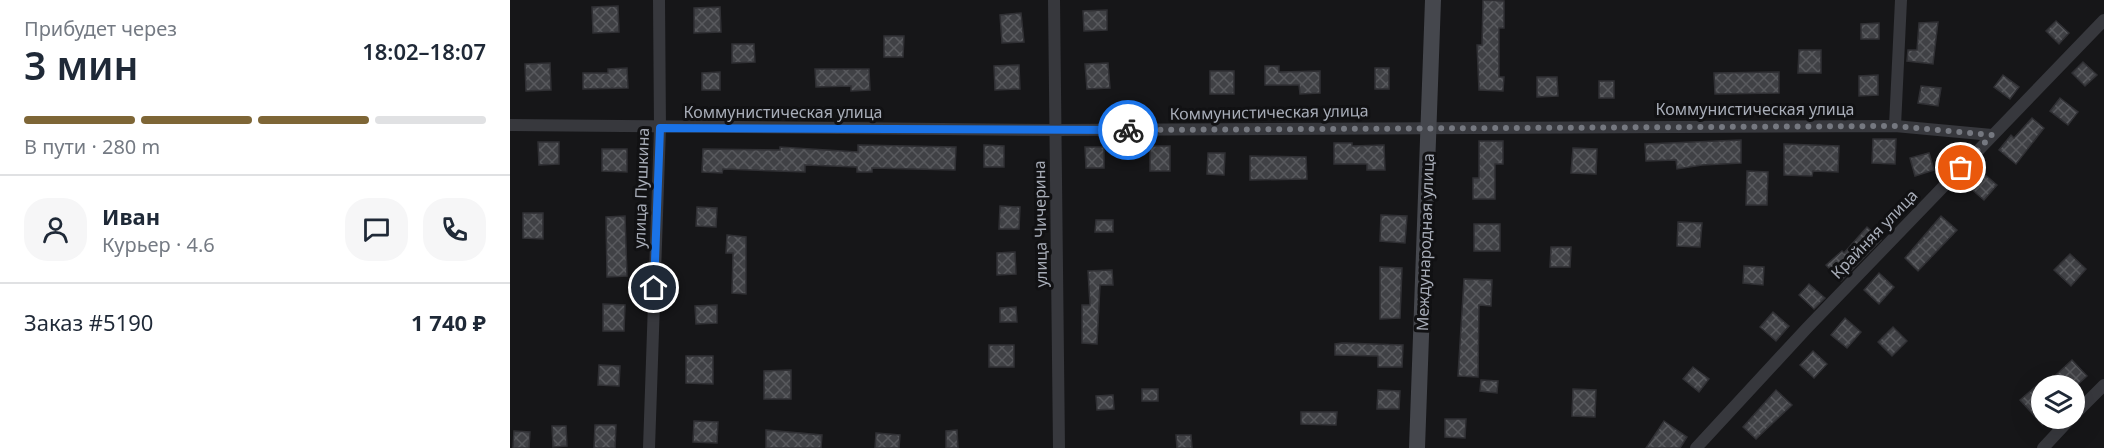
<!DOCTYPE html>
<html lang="ru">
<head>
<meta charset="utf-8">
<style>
	body { margin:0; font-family:"Noto Sans",sans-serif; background:#f6f6f7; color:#1f2937; height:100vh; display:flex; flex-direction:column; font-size:22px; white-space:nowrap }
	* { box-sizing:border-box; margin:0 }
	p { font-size:20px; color:#747a83 }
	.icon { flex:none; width:33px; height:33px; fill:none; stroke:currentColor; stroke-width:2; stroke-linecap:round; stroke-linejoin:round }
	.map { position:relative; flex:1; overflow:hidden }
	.side { display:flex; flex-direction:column; background:#fff; width:510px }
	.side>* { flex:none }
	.buttons { position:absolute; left:1521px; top:375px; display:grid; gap:12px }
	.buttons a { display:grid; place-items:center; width:54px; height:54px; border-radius:50%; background:#fff; box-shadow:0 6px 24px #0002; font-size:30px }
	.pin { position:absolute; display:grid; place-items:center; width:51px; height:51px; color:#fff; margin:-26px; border:3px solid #fff; border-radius:50%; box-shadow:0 2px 6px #0007 }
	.courier { position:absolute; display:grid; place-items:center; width:60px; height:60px; margin:-30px; border:4px solid #1a73e8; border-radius:50%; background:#fff; color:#222; box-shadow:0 2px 8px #0007 }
	.head em { font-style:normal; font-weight:600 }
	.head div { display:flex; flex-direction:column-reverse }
	.head { display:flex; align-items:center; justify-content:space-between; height:102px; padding:0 24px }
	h1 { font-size:39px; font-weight:600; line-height:45px }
	.bar { display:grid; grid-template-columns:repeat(4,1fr); gap:9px 6px; align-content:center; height:72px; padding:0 24px }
	.bar i { height:8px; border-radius:4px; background:#e0e1e3 }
	.bar .active { background:#7e6636 }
	.bar p { grid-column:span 4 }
	.line { display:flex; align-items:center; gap:15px; padding:0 24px; border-top:2px solid #e0e1e3 }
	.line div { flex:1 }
	.round { display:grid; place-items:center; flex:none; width:63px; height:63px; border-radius:24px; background:#f6f6f7 }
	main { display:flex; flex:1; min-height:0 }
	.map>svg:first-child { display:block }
</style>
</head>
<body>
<main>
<section class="side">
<div class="head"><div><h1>3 мин</h1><p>Прибудет через</p></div><em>18:02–18:07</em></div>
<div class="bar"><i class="active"></i><i class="active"></i><i class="active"></i><i></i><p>В пути · 280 m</p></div>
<div class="line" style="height:108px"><a class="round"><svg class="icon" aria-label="person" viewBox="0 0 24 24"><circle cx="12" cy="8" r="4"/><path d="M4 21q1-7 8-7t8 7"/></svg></a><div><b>Иван</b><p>Курьер · 4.6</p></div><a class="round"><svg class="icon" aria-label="chat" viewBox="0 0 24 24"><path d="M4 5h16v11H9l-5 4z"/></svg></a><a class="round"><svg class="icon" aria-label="phone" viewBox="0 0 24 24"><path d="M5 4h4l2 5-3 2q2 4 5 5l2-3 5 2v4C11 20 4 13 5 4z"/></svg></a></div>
<div class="line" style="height:78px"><div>Заказ #5190</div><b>1 740 ₽</b></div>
</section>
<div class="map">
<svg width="1594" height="448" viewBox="0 0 1594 448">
	<defs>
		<pattern id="building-cross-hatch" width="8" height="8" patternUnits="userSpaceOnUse" patternTransform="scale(1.5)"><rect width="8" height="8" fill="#404145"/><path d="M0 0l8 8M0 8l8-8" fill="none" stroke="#595a5e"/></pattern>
	</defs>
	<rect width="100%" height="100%" fill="#161618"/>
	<g fill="url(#building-cross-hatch)" stroke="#303034" stroke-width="1.5">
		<path d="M973,0L994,1V28H989V77H994L993,91L969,90L967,45H972Z"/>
		<path d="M108,6L109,32L83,33L82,7Z"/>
		<path d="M210,7L211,32L184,33V8Z"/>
		<path d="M597,10V30L574,31L573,11Z"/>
		<path d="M511,13L514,42L492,43L490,15Z"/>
		<path d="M1546,21L1559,33L1549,44L1536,31Z"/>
		<path d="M1428,22L1423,64L1397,61L1398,50H1407L1409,23Z"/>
		<path d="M1369,23V39H1351V24Z"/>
		<path d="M374,36H394L393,57H374Z"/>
		<path d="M222,44H244L245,62L222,63Z"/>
		<path d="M1289,50H1311V73H1288Z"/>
		<path d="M1573,62L1587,75L1575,86L1562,73Z"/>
		<path d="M40,63L41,90L16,91L15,64Z"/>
		<path d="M598,63L600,88L577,89L575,64Z"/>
		<path d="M509,65L510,89L485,90L484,66Z"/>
		<path d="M755,66H769V72L810,71V93L790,94L789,85H755Z"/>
		<path d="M117,68L118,88L73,89V73H98V69Z"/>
		<rect x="865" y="68" width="14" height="21"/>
		<path d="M305,69H359L360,90L341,91V86L306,87Z"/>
		<rect x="700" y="71" width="24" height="23"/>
		<path d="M210,72V90H192V73Z"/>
		<path d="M1269,72V93L1205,94L1204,73Z"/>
		<path d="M1368,75V95L1349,96V76Z"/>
		<path d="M1493,75L1509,87L1500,99L1484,87Z"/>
		<path d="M1027,77H1047L1048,96L1027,97Z"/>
		<rect x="1089" y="81" width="15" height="17"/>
		<path d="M1411,86L1431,88L1428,106L1408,103Z"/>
		<path d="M1550,98L1568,112L1558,125L1540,111Z"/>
		<path d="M1522,118L1534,128L1506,164L1489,150L1501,135L1504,138Z"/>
		<path d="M1363,139H1386L1385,164L1362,163Z"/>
		<path d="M1231,140V163L1192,165L1167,169L1166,160L1136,161L1135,144Z"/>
		<path d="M969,141H993V164H985V199H963V178H969Z"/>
		<path d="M28,142H49V164L29,165Z"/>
		<path d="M824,143H842V146L874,145L875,170H857V164H824Z"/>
		<path d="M1274,144L1329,146L1328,172L1303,171L1302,176L1274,175Z"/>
		<path d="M348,145L446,147L445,170L362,168V172H347V167L295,165V172L213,169L212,173L192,172L193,149L270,150V147L348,152Z"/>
		<path d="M474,145L494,146V167H474Z"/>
		<rect x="640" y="146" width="20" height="25"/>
		<path d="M575,147H594V168H576Z"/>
		<path d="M1063,148L1087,149L1086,174L1061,173Z"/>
		<path d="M92,149H117V172L92,171Z"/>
		<path d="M698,153H715L714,175L697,174Z"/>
		<path d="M1419,153L1424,170L1405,176L1400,158Z"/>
		<path d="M740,156L796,157L797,179L740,180Z"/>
		<path d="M1237,171L1258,172L1257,205H1236Z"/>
		<path d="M1473,173L1487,185L1474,200L1460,188Z"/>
		<path d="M490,206L510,207L509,229H489Z"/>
		<path d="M187,207L207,208L206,227L186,226Z"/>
		<path d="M13,213H33V239L13,238Z"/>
		<path d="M871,215L897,216L895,243L870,241Z"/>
		<path d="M115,216L117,276L97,277L96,217Z"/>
		<path d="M1431,216L1447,230L1408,271L1395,258Z"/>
		<path d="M586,220H603V232H585Z"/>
		<path d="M1168,222L1192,223L1190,247L1167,246Z"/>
		<rect x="964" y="224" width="26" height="27"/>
		<path d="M1357,227L1371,240L1331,281L1316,265L1332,251L1334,253Z"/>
		<path d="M217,235L236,237V294L222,293L223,253H216Z"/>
		<path d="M1041,247H1061L1060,267H1040Z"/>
		<path d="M505,252L506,274L487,275V253Z"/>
		<path d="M1560,254L1576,269L1561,286L1544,270Z"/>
		<path d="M1234,266L1254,267L1253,285L1233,283Z"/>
		<path d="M870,267L892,268L890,318L870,319Z"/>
		<path d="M602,270L603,285H590L587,344L572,343V305H580L578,271Z"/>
		<path d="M1369,273L1384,287L1369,304L1354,290Z"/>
		<path d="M954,279L982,280L981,306L969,305L968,377L948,376Z"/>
		<path d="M1299,284L1315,298L1304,309L1289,295Z"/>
		<path d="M93,304L115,305L114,331H93Z"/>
		<path d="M207,305V323L186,324L185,306Z"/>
		<path d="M506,307L507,322H490V308Z"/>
		<path d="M1263,312L1279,326L1266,341L1250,327Z"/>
		<path d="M1335,318L1351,332L1337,348L1321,335Z"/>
		<path d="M1383,327L1397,341L1382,356L1368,342Z"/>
		<path d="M833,343L893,345L892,367H868V356L825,355V344Z"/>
		<rect x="479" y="345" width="25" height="22"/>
		<path d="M1303,351L1317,364L1304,378L1290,365Z"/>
		<path d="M176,356H203V384L176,383Z"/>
		<path d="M1562,360L1577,376L1566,386H1534Z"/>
		<path d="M89,365L110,366L109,386L88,385Z"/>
		<path d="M1183,367L1199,379L1189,392L1173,379Z"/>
		<path d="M281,370V399H254V371Z"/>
		<path d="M971,380L988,381L987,393L970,391Z"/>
		<path d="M1532,381V424L1510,400Z"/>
		<rect x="632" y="389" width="16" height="12"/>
		<path d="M1063,389L1086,390L1085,417L1062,416Z"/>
		<path d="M868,390L890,391L889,409H867Z"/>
		<path d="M1266,390L1282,405L1246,439L1233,427Z"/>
		<path d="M603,395L604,409L587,410L586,396Z"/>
		<path d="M791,412H827L826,425L791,424Z"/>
		<path d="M935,419H956L955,438L935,437Z"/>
		<path d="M184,421L208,422L207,443L183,442Z"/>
		<path d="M1154,421L1177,437L1170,448H1136Z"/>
		<path d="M85,425H106L105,448H84Z"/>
		<path d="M42,426H56L57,446L43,447Z"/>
		<path d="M256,430L312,435L311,448H256Z"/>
		<path d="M447,430L448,448H436V431Z"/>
		<path d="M4,431L20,432L19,448H3Z"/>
		<path d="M366,433L390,435L389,448H365Z"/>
		<path d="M666,435H681L682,448H667Z"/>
	</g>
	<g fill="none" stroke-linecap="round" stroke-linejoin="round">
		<g stroke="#37383d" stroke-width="12">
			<path d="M544,0L549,448"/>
			<path d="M0,125L546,130L1385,126L1482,135"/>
			<path d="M1385,126L1391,0"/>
			<path d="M1564,415L1594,385"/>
			<path d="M139,448L150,128L149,0"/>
			<path d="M1186,448L1297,328L1594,20"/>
			<path d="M1533,448L1561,418"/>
		</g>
		<path stroke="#45474d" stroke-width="16" d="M907,448L923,0"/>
	</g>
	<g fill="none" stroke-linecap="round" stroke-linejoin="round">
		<path stroke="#757880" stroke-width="6" stroke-dasharray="0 10.8" d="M618,130L1385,126L1482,135L1451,168"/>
		<path stroke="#1a73e8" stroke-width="8" d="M144,288L150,128L618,130"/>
	</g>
	<g text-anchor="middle" stroke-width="6" stroke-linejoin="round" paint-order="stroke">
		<g font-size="16" fill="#a8adb8" stroke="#111113">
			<text x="1245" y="115">Коммунистическая улица</text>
			<text x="273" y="118">Коммунистическая улица</text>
			<text transform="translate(759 112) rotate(-1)" y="6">Коммунистическая улица</text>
			<text transform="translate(131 188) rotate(-88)" y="6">улица Пушкина</text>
			<text transform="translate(530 224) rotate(-91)" y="6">улица Чичерина</text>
			<text transform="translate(1364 234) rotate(-46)" y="6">Крайняя улица</text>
			<text transform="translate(915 242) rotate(-88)" y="6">Международная улица</text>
		</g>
	</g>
</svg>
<div class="buttons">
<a><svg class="icon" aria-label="layers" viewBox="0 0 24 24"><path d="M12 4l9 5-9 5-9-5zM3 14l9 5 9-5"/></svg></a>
</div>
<div class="pin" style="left:1451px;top:168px;background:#ea580c"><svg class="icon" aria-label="bag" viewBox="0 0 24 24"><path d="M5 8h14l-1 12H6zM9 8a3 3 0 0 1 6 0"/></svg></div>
<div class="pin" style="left:144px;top:288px;background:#1f2937"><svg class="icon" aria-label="home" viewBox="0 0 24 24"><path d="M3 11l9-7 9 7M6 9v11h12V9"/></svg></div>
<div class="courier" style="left:618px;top:130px"><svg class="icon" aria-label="bike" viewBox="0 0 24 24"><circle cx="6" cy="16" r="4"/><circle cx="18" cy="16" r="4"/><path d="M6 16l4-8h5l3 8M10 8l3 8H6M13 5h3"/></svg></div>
</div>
</main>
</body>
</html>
